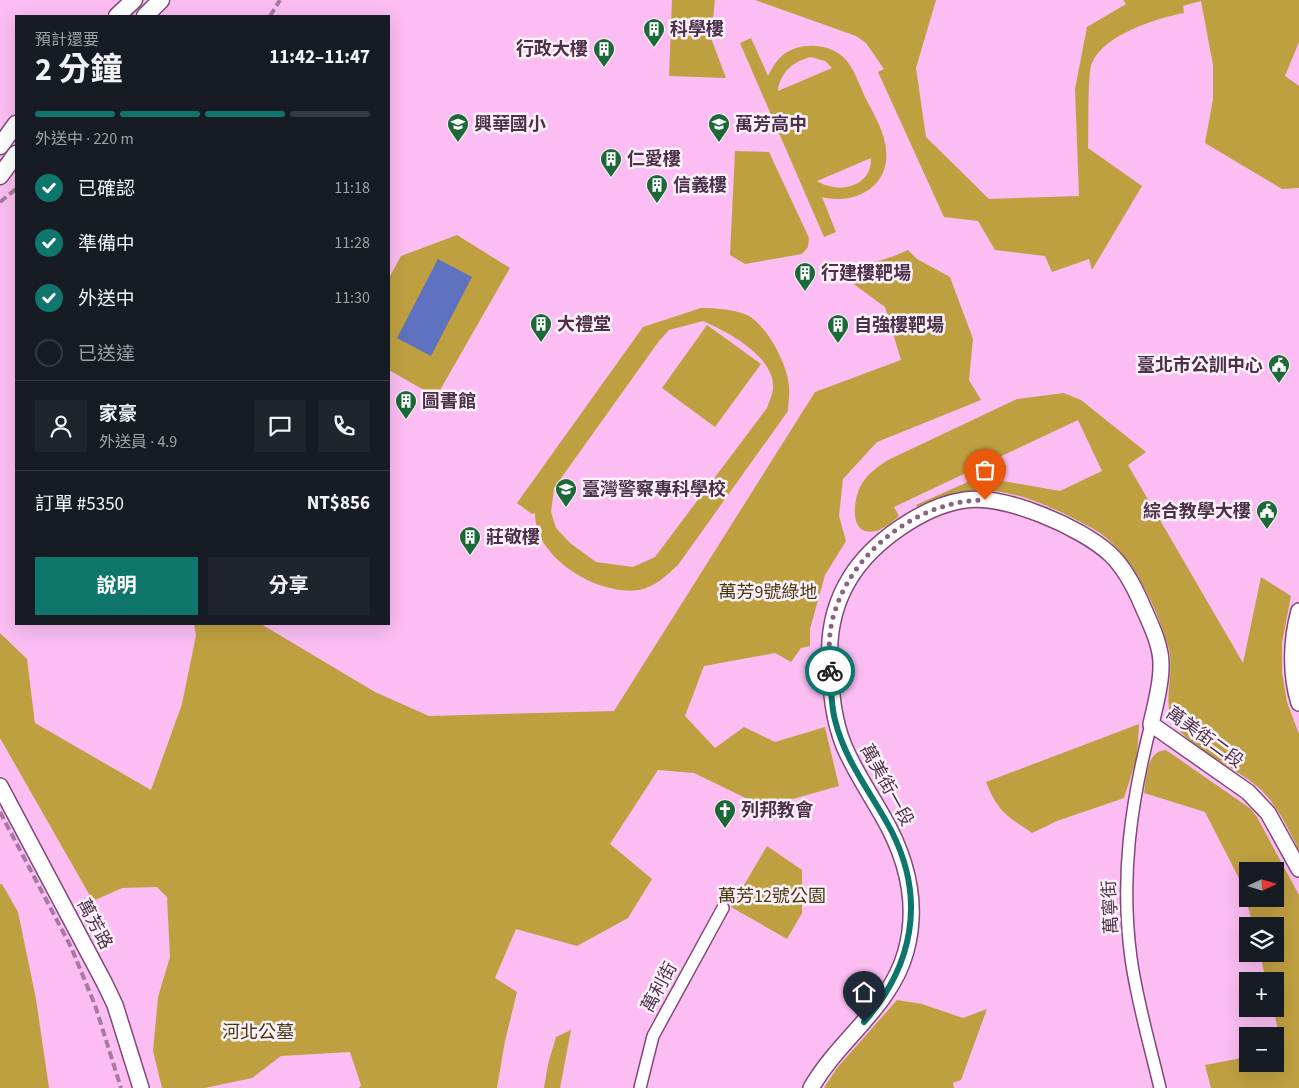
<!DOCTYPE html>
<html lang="zh-TW">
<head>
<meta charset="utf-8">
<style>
	body { margin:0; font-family:"Source Sans 3","Noto Sans TC",sans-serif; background:#20242c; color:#f1f3f6; height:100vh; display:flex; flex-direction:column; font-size:19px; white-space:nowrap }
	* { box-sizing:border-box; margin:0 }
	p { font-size:16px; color:#9ea1a6 }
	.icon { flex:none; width:28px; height:28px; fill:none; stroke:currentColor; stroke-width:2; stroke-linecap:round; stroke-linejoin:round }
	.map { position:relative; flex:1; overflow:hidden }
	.side { position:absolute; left:15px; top:15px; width:375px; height:610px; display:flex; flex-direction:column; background:#171b24; border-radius:0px; box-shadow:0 5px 20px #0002 }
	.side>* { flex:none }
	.needle { width:32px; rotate:86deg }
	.controls { position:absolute; left:1239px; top:862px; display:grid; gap:10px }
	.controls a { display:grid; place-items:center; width:45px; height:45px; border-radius:0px; background:#171b24; box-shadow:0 5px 20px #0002; font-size:25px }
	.pin { position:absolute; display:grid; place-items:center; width:42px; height:42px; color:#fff; margin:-51px -21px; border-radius:50% 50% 50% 0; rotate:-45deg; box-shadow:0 0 5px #0007 }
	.pin .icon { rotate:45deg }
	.courier { position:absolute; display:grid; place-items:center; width:50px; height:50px; margin:-25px; border:4px solid #0f766e; border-radius:50%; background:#fff; color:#222; box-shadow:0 1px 6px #0007 }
	.headline em { font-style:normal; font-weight:700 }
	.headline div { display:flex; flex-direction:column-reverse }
	.headline { display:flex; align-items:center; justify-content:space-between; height:85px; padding:0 20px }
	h1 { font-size:32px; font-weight:700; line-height:38px }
	.bar { display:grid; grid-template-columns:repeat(4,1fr); gap:8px 5px; align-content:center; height:60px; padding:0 20px }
	.bar i { height:6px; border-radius:4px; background:#363941 }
	.bar .selected { background:#0f766e }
	.bar p { grid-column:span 4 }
	.line { display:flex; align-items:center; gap:12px; padding:0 20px; border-top:1px solid #363941 }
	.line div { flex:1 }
	.round { display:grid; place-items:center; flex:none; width:52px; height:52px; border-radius:0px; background:#20242c }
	ol { padding:0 20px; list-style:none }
	li { display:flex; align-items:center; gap:15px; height:55px }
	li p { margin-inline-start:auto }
	li .icon { padding:5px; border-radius:50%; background:#0f766e; color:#fff; stroke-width:4 }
	li:last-child { color:#9ea1a6 }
	li i { width:28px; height:28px; border:2px solid #363941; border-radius:50% }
	.action { display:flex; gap:10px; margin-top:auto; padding:10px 20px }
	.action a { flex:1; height:58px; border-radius:0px; background:#0f766e; color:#fff; font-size:20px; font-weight:700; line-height:58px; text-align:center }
	.action a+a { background:#20242c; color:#f1f3f6 }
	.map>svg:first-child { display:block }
</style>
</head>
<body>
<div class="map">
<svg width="1299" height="1088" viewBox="0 0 1299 1088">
	<rect width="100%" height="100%" fill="#fbbdf2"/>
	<g fill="#bfa041" fill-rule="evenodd">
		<path d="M672,0H715L711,38L726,78L669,76Z"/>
		<path d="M755,0H936L916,68L926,137L989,199L1079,196L1075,89L1087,27L1126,4L1123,0H1299V42L1285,76L1299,86V188L1282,189L1205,143L1213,99V65L1201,1L1183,6L1184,13C1157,18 1103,35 1092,63C1087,74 1089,132 1088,148L1142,186L1092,270L1089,259L1052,272L1045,256L995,250L978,221L944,217L878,72L884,69L866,43L856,36Z"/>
		<path d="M751,38L768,76C772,68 776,61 783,55C799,42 828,43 843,57C854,67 859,84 865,97C872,111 882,127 885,143C894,184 858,206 822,197L836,232L824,237L740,43ZM811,57L825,61L832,68L778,91C780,72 794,61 811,57ZM871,158C872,188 837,194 817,181Z"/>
		<path d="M735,151L769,152L809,238L808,247L802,254L745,264L730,255Z"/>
		<path d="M457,235L510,268L436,397L389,370V278L401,256Z"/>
		<path d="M908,250L917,259L950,277L973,339L969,380L981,400L877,442L843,479L839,516L846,541L825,575L810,629V646L801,648L791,662L775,653L704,666L685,716L715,748L744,727L775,742L825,727L839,786L764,807L694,773L658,770L610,844L652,879L628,918L577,946L516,929L495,978L517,992L505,1041L497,1088H359L361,1085L350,1052L281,1056L252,1078L205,1088H162L153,1051L158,997L170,957L167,897L157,887L122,888L93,901L0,738V633L27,659L35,723L151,790L182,704L196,635L194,624H261L375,692L429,716L614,711L815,392L901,360L885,307L825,263C860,265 875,265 908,250Z"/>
		<path d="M701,308C715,308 733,309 747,315C767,325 788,365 789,387C790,395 788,403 788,411L678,565C667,575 655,587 639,590C598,596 534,558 535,513L532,514L517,503L643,327ZM703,321C728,332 776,357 773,389C772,396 769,402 767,408L655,557L633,567L596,562L570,543L556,528L551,512L554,488L659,341L669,330Z"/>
		<path d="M707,325L761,364L715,427L662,388Z"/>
		<path d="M1064,393L1081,400L1146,452L1128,465L1243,663L1261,577L1291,596L1282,643V672L1287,702L1299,734V850C1287,827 1277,804 1258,787C1236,768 1188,747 1174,723C1161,701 1176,672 1168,646C1157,609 1138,568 1110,541C1097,529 1080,522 1065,514C1012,489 971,479 917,507L916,505L1006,465L1003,481L1060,491L1102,471L1078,420L894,507L899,516C893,521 884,529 876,531C849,537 853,502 860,487C866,475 877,467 888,460L1017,399Z"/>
		<path d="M1139,724L1137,757L1124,798L1057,821L1032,833C1007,816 998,812 986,782Z"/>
		<path d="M1166,750L1251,809L1257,817L1299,895V1088H1211L1205,1065L1247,1057L1248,1064H1275V1051L1283,1049L1273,1009H1275V981H1266L1260,954H1275V926H1253L1246,899H1275V871H1248L1247,894L1205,812L1144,793C1147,777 1146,751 1166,750Z"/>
		<path d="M767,846L802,870V913L787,939L731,907Z"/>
		<path d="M0,884H2L18,912L36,999L49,1088H0Z"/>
		<path d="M897,1000L922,1004L963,1018L987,1009L961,1080L953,1083L954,1088H824L837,1068Z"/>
		<path d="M571,1030L560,1088H544L548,1064L556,1037Z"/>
	</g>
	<path fill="#5e72c0" d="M438,259L472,277L431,356L397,338Z"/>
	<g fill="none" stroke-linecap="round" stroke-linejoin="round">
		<g stroke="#7f4979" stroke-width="14">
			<g id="minor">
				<path d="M1151,724C1131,802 1120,877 1131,958C1137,1002 1150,1045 1160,1088"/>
				<path d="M640,1088L653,1036L723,908"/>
			</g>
		</g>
		<g stroke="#7f4979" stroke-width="18">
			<g id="tertiary">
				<path d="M1299,611C1291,640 1290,674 1299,703"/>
				<path d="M0,786L105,984L115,1005L141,1088"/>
				<path d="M811,1088C839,1039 891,1007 906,951C919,903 906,856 882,815C869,792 854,770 844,746C833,719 831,692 830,663C828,633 834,604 850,578C872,542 923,506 965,500C1004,494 1081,527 1110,554C1125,568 1135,588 1143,607C1151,625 1162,647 1161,667C1161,686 1155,706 1151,724L1248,792L1268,813L1299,869"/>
			</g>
		</g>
		<g stroke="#7f4979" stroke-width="19">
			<g id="secondary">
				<path d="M117,16L134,0"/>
				<path d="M145,16L161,0"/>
				<path d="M0,146L16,124"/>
				<path d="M0,176L16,154"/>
			</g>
		</g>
		<use href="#minor" stroke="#fff" stroke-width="11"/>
		<use href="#tertiary" stroke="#fff" stroke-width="15"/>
		<use href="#secondary" stroke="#fff" stroke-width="16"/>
		<g stroke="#a67aa0" stroke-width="4" stroke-dasharray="8 4" stroke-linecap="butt">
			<path d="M270,16L280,0"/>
			<path d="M0,202L16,189"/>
			<path d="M0,812L71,947L95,1005L121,1088"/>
		</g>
	</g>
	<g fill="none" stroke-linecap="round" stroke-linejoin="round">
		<path stroke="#886283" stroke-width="5" stroke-dasharray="0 9" d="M830,671C829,652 828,633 834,614C853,550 919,500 985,500"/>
		<path stroke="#0f766e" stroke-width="6" d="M830,671C831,687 831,705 835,720C845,762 873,795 892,832C926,900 913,966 864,1022"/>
	</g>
	<defs>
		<g id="building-pin" transform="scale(1.125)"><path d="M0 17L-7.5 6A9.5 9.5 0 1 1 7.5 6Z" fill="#1c6938" stroke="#fef1fc"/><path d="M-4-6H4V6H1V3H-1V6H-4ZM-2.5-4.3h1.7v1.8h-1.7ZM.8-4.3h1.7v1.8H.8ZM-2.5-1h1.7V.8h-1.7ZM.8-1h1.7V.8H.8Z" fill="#fff"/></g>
		<g id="school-pin" transform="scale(1.125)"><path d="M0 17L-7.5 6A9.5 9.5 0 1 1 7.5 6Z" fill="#1c6938" stroke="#fef1fc"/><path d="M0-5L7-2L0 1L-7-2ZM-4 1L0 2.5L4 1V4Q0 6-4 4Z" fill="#fff"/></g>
		<g id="civic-pin" transform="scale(1.125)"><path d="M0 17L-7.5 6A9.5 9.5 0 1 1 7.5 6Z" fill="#1c6938" stroke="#fef1fc"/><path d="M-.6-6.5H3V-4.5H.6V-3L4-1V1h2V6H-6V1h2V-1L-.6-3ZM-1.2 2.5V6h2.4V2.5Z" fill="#fff"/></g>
		<g id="university-pin" transform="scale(1.125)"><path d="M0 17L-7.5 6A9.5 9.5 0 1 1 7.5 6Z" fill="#1c6938" stroke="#fef1fc"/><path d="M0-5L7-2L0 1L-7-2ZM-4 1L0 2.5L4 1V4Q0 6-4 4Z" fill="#fff"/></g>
		<g id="church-pin" transform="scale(1.125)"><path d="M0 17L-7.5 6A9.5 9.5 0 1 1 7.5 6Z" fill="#1c6938" stroke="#fef1fc"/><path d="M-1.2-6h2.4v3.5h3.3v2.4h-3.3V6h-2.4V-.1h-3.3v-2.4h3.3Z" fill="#fff"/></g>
	</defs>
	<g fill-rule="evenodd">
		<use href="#building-pin" x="654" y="29"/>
		<use href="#building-pin" x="604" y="49"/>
		<use href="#school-pin" x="458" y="124"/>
		<use href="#school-pin" x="719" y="124"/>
		<use href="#building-pin" x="611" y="159"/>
		<use href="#building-pin" x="657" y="185"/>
		<use href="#building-pin" x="805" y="273"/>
		<use href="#building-pin" x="541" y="324"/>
		<use href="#building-pin" x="838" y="325"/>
		<use href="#civic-pin" x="1279" y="365"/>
		<use href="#building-pin" x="406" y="401"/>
		<use href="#university-pin" x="566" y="489"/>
		<use href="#civic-pin" x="1267" y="511"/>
		<use href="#building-pin" x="470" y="537"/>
		<use href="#church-pin" x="725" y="810"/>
	</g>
	<g text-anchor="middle" stroke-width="5" stroke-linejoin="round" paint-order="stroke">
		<g font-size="18" font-weight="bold" fill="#4a3147" stroke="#fef1fc" text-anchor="start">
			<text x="670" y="35">科學樓</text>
			<text x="588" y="55" text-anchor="end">行政大樓</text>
			<text x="474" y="130">興華國小</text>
			<text x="735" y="130">萬芳高中</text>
			<text x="627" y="165">仁愛樓</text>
			<text x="673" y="191">信義樓</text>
			<text x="821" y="279">行建樓靶場</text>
			<text x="557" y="330">大禮堂</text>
			<text x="854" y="331">自強樓靶場</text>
			<text x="1263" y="371" text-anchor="end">臺北市公訓中心</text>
			<text x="422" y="407">圖書館</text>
			<text x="582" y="495">臺灣警察專科學校</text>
			<text x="1251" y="517" text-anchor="end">綜合教學大樓</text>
			<text x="486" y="543">莊敬樓</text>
			<text x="741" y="816">列邦教會</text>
		</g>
		<g font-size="18" fill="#44370c" stroke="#fef1fc">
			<text x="768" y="598">萬芳9號綠地</text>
			<text x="772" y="902">萬芳12號公園</text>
			<text x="258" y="1038">河北公墓</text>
		</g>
		<g font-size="18" fill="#4a3147" stroke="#fef1fc">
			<text transform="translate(1205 737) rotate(36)" y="6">萬美街二段</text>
			<text transform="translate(887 785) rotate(61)" y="6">萬美街一段</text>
			<text transform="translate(1110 907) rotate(-93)" y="6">萬寧街</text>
			<text transform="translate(95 924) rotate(62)" y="6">萬芳路</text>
			<text transform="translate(659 987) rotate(-61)" y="6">萬利街</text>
		</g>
	</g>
</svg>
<div class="controls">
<a><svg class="needle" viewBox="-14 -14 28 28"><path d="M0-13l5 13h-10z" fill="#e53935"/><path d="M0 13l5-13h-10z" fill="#9ea1a6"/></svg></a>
<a><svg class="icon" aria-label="layers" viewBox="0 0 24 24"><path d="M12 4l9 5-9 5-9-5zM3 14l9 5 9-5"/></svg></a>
<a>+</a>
<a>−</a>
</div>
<div class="pin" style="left:985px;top:500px;background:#ea580c"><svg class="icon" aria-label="bag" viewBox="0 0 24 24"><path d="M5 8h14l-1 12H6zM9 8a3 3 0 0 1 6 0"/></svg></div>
<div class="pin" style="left:864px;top:1022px;background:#1f2937"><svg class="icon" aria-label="home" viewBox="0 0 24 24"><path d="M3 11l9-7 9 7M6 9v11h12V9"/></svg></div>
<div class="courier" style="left:830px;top:671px"><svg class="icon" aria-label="bike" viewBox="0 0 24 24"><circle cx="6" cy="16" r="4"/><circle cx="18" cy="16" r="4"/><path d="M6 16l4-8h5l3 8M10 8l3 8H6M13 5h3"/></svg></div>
<section class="side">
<div class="headline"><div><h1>2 分鐘</h1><p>預計還要</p></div><em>11:42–11:47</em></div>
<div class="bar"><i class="selected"></i><i class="selected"></i><i class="selected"></i><i></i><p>外送中 · 220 m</p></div>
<ol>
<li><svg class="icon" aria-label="check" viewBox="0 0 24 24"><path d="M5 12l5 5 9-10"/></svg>已確認<p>11:18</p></li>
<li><svg class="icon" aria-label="check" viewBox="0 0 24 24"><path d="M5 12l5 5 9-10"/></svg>準備中<p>11:28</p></li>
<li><svg class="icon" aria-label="check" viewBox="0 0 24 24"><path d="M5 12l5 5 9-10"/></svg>外送中<p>11:30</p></li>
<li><i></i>已送達</li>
</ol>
<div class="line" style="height:90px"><a class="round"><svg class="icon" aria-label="person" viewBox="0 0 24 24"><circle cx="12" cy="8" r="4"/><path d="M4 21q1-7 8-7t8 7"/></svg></a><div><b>家豪</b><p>外送員 · 4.9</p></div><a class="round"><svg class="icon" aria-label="chat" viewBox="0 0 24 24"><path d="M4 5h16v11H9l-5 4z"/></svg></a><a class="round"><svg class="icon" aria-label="phone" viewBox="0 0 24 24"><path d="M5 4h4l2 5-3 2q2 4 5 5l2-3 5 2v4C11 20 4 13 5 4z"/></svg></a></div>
<div class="line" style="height:65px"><div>訂單 #5350</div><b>NT$856</b></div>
<div class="action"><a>說明</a><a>分享</a></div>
</section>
</div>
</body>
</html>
